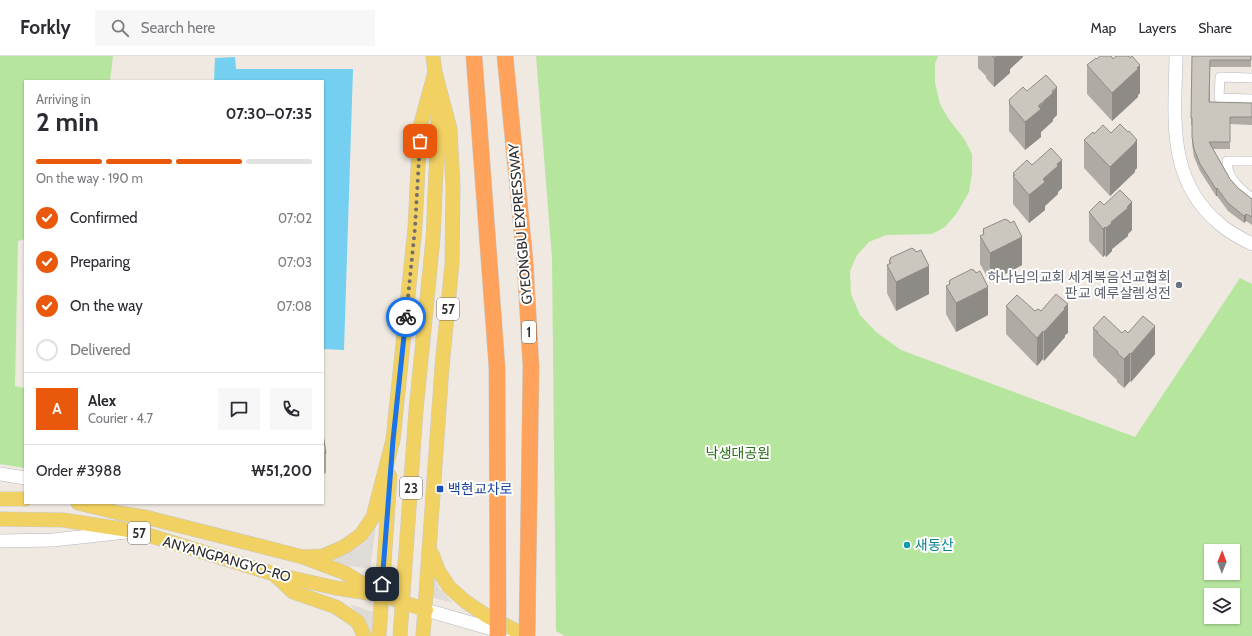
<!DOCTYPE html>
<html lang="en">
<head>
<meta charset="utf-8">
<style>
	body { margin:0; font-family:Cabin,"Noto Sans KR",sans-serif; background:#f7f7f7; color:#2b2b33; height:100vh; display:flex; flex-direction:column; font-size:15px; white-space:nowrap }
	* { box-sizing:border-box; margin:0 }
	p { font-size:13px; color:#7c7c81 }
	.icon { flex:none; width:22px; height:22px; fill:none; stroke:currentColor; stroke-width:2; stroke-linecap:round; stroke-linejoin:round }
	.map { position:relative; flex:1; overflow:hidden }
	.details { position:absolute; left:24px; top:24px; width:300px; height:424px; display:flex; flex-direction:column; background:#fff; border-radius:0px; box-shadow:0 1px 3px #0004 }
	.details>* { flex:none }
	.needle { width:26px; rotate:1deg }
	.fabs { position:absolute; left:1204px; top:488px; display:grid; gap:8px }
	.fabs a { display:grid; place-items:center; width:36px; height:36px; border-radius:0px; background:#fff; box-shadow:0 1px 3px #0004; font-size:20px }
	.pin { position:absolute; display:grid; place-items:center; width:34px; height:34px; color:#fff; margin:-17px; border-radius:8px; box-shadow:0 2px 6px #0006 }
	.courier { position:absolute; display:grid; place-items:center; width:40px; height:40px; margin:-20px; border:3px solid #1a73e8; border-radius:50%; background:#fff; color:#222; box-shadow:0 1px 5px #0007 }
	.headline em { font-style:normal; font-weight:700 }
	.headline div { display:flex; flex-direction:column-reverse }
	.headline { display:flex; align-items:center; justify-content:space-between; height:68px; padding:0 12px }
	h1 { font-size:26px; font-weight:700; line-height:30px }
	.bar { display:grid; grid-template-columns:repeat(4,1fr); gap:6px 4px; align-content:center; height:48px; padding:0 12px }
	.bar i { height:5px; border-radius:3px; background:#e1e1e2 }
	.bar .active { background:#ea580c }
	.bar p { grid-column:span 4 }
	.line { display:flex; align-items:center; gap:10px; padding:0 12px; border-top:1px solid #e1e1e2 }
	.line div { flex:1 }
	.round { display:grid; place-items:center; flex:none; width:42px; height:42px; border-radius:0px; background:#f7f7f7 }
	ol { padding:0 12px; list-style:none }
	li { display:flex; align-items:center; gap:12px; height:44px }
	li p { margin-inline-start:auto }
	li .icon { padding:4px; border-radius:50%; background:#ea580c; color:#fff; stroke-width:4 }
	li:last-child { color:#7c7c81 }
	li i { width:22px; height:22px; border:2px solid #e1e1e2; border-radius:50% }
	header { display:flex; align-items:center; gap:24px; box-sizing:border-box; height:56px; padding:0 20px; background:#fff; border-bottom:1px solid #e1e1e2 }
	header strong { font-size:19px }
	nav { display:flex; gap:22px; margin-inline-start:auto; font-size:14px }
	.search { width:280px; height:36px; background:#f7f7f7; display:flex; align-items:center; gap:10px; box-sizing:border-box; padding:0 14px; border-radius:0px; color:#7c7c81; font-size:15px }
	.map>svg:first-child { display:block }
</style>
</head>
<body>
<header>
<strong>Forkly</strong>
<div class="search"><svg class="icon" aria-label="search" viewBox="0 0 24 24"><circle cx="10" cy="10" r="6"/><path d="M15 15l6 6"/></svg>Search here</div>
<nav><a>Map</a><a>Layers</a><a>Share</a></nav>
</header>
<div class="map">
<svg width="1252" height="580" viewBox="0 0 1252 580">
	<rect width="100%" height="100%" fill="#efe9e1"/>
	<g fill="#b6e59e" fill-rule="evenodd">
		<path d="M0,0H113L110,25H25V183L18,185L15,330L25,332V412L0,408Z"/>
		<path d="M536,0H938L935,8V27L940,48L948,62L965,84L972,98V117L969,136L957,157L945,171L932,178L886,179L869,186L857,199L850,215L851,238L860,259L876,276L901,294L1135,381L1240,222L1252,228V580H565L556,575L552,202ZM1211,495H1233V517H1211ZM1211,539H1233V561H1211Z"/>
	</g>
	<g fill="#dfdcd8">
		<path d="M376,470L370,513L325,506L350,496L366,486Z"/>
		<path d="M432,517L439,532L453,547L430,541Z"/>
		<path d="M350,548L373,556V580H371Z"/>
	</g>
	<path fill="#75cff0" d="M235,1L236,13H353L344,294L323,293V25H214L215,2Z"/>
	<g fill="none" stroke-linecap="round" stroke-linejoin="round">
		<g stroke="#b4b7c1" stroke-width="10">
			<g id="street">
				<path d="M1252,22L1220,21L1219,42L1252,43"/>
				<path d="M1252,105H1227C1227,121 1239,133 1252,142"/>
			</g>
		</g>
		<g stroke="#b4b7c1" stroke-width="14">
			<g id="secondary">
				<path d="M1176,0C1175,62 1166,125 1221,169C1230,177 1242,183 1252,188"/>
				<path d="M0,418L25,422"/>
				<path d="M0,485L53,484L126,476"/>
				<path d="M426,554L506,577"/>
			</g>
		</g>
		<g stroke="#c9c9c9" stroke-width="15">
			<g id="primary">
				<path d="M433,0L436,25"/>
				<path d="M423,284L433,182L438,72L437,45"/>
				<path d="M0,443H25"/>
				<path d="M78,447L119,457L145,461L303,501L345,517L376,536"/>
				<path d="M0,463L63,464L135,475L274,518L336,532L382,539L426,554"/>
				<path d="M432,498L438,514L449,531L466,546L487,560L526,580"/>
				<path d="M303,501L323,500L344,491L361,479L373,461L393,384L415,172L420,71L435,16"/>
				<path d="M274,518L293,536L336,551L358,566L364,580"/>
				<path d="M379,580L390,420"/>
				<path d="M423,580L442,311L452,208L453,131L450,73L435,16"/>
			</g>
		</g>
		<g stroke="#c9c9c9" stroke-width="17">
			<g id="highway">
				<path d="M474,0L497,311L498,548"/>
				<path d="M505,0L525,205L531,311L527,580"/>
			</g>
		</g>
		<use href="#street" stroke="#fff" stroke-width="9"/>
		<use href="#secondary" stroke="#fff" stroke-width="13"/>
		<use href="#primary" stroke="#f2d163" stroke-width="14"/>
		<use href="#highway" stroke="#ffa35c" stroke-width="16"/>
		<g stroke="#c9c9c9" stroke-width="15" stroke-linecap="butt">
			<path id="primary-bridge" d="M400,580L416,354L423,284"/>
		</g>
		<g stroke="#c9c9c9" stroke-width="17" stroke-linecap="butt">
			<path id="highway-bridge" d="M498,580V548"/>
		</g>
		<use href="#primary-bridge" stroke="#f2d163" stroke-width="14"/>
		<use href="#highway-bridge" stroke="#ffa35c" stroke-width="16"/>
	</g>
	<g fill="#afaba4">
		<path d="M978,0H1023V1L1010,13V17L994,31L986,22V20L978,12Z"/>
		<path d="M1192,0H1251V11H1210V46L1252,47V69L1230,68V93H1213L1230,123L1238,132L1252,143V169L1246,165L1244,167L1228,155L1217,140H1216L1200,115L1194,101L1192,88V69H1191Z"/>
		<path d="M1087,9L1140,37L1138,39V41L1112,65L1087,38Z"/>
		<path d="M1027,35L1057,59L1053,63V65L1041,76V81L1025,94L1009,75V44Z"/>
		<path d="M1094,78L1137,112L1135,114V116L1110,140L1084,112V84Z"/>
		<path d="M1032,109L1062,132L1058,136V138L1045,150V154L1029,167L1013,148V117Z"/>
		<path d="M1089,156L1132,174L1128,178V180L1112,193V195L1106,201L1105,199L1103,201L1089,185Z"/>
		<path d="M983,173L1022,209L990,226L980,208V180L983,179Z"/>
		<path d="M890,202L929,238L896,255L887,237V209L889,208V204H890Z"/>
		<path d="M950,224L988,259L956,276L946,258V230L949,229V225H950Z"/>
		<path d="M1006,250L1035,255L1068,277L1065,279V281L1044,305L1043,303L1037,310L1006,278Z"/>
		<path d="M1093,272L1122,277L1155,298L1131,326L1130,325L1124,332L1117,326V324L1097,305V304L1093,300Z"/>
		<path d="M323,378L326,397V417L323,418Z"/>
	</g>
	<g fill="#8e8b86">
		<path d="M997,0H1023V1L1010,13V17L994,31V2Z"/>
		<path d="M1140,9V37L1138,39V41L1112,65V37Z"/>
		<path d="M1057,31V59L1053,63V65L1041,76V81L1025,94V66Z"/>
		<path d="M1137,84V112L1135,114V116L1110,140V111Z"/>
		<path d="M1062,104V132L1058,136V138L1045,150V154L1029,167V139L1057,108Z"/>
		<path d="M1217,132V140H1216V133Z"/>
		<path d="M1132,146V174L1128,178V180L1112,193V195L1106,201V172L1111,166Z"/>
		<path d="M1246,158V165L1244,167V160Z"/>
		<path d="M1105,171V199L1103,201V173Z"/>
		<path d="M1022,181V209L990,226V197Z"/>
		<path d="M929,210V238L896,255V226Z"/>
		<path d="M988,231V259L956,276V247Z"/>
		<path d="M1068,248V277L1065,279V281L1044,305V276Z"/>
		<path d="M1155,270V298L1131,326V298Z"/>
		<path d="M1043,275V303L1037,310V282Z"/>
		<path d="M1130,297V325L1124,332V303Z"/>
	</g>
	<g fill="#cbc7bf" stroke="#8e8b86">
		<path d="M992,0H997L994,2Z"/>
		<path d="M1100,0H1111L1113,3L1116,0H1129L1130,2L1132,0L1140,9L1137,12L1138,13L1112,37L1087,9L1096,2L1097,3Z"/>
		<path d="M1192,0H1251V4H1210L1209,46L1252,47V61H1230V86H1209L1230,123L1238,132L1252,143V161L1246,158L1244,160L1228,147L1217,132L1216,133L1200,108L1194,93L1192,81V62H1191Z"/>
		<path d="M1046,19L1057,31L1052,35L1053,37L1038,50L1041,53L1025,66L1009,47L1010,46L1009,44L1023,31L1027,35Z"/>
		<path d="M1120,68L1128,76L1129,75L1137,84L1135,86V87L1110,111L1084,84L1093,76L1094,78L1103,69L1111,77Z"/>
		<path d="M1051,92L1062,104L1057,108L1058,110L1043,123L1045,126L1029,139L1013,120L1015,119L1013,117L1027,104L1032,109Z"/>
		<path d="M1120,134L1132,146L1127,151L1128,152L1111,166L1112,167L1106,172L1105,171L1103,173L1089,156L1100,145L1104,149Z"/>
		<path d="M1005,163L1006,164H1008L1010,167L1014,165L1022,181L990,197L980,180L984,178L983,175L984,174L983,173Z"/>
		<path d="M912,192L913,193H914L916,196L921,194L929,210L896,226L887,209L891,207L889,204L891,203L890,202Z"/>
		<path d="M972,213V214H974L976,217L980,215L988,231L956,247L946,230L950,228L949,225H950V224Z"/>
		<path d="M1056,238L1068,248L1064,252L1065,253L1044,276L1043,275L1037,282L1006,250L1017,239L1035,255L1038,253L1041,255Z"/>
		<path d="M1104,260L1122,277L1125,274L1128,277L1143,260L1155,270L1131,298L1130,297L1124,303L1117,297L1118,296L1097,277L1098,276L1093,272Z"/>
		<path d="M323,378L326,397H323Z"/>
	</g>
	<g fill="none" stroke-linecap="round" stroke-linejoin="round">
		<path stroke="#726f6d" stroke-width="4" stroke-dasharray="0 7.2" d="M406,261L415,172L420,85"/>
		<path stroke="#1a73e8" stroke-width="5" d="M382,528L393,384L406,261"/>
	</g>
	<circle fill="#6b7280" stroke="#fff" stroke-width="1.5" cx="1179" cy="229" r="4"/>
	<rect fill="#1a4fb4" stroke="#fff" stroke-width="1.5" x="436" y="429" width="8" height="8" rx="2"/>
	<circle fill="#0f9aa8" stroke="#fff" stroke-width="1.5" cx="907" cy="489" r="4"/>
	<g text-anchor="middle" stroke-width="4" stroke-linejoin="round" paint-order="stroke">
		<g fill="#fff" stroke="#6d6d6d" stroke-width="1">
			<rect x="437" y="242" width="22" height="22" rx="3"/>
			<rect x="522" y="265" width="14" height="22" rx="3"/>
			<rect x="400" y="421" width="22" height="22" rx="3"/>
			<rect x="128" y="466" width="22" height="22" rx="3"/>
		</g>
		<g font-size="13" font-weight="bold" fill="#2e2e2e">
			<text x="448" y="258">57</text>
			<text x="529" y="281">1</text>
			<text x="411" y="437">23</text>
			<text x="139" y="482">57</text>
		</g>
		<g font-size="14" fill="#2e2e2e" stroke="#fff">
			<text transform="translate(520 168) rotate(-95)" y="5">GYEONGBU EXPRESSWAY</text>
			<text transform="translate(227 503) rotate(16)" y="5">ANYANGPANGYO-RO</text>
		</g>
		<g font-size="14" fill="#5b616d" stroke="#fff" text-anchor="end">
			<text x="1171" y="226">하나님의교회 세계복음선교협회<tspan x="1171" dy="16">판교 예루살렘성전</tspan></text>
		</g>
		<g font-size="14" fill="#2c6e1b" stroke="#fff">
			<text x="738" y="402">낙생대공원</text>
		</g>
		<g font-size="14" fill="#164399" stroke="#fff" text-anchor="start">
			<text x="448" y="438">백현교차로</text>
		</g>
		<g font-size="14" fill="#0d838f" stroke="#fff" text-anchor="start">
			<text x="915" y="494">새동산</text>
		</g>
	</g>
</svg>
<div class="fabs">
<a><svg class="needle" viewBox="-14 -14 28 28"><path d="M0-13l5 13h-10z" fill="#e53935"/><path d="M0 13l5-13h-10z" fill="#7c7c81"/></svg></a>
<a><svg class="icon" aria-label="layers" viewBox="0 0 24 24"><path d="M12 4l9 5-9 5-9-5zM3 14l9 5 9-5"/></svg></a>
</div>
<div class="pin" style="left:420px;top:85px;background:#ea580c"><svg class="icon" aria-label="bag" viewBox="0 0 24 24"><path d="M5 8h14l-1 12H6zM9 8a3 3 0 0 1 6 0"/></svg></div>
<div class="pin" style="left:382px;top:528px;background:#1f2937"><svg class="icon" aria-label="home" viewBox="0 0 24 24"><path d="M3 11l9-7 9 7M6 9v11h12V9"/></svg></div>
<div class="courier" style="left:406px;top:261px"><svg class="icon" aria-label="bike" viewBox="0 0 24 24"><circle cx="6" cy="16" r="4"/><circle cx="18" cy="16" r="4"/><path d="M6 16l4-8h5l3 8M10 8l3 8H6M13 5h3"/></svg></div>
<section class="details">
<div class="headline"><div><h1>2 min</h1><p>Arriving in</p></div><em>07:30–07:35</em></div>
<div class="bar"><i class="active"></i><i class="active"></i><i class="active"></i><i></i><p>On the way · 190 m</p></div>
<ol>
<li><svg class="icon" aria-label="check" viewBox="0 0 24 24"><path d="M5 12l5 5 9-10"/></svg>Confirmed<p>07:02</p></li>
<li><svg class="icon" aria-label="check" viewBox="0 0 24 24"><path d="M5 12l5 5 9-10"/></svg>Preparing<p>07:03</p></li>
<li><svg class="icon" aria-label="check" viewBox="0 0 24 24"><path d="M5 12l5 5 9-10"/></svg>On the way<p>07:08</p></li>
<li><i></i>Delivered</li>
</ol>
<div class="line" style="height:72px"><b class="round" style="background:#ea580c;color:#fff">A</b><div><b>Alex</b><p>Courier · 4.7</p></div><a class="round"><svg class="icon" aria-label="chat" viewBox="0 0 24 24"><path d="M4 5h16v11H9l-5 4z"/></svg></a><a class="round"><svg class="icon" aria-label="phone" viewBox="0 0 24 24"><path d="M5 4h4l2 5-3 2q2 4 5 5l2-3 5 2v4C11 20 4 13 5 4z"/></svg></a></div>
<div class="line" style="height:52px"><div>Order #3988</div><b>₩51,200</b></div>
</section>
</div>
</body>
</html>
